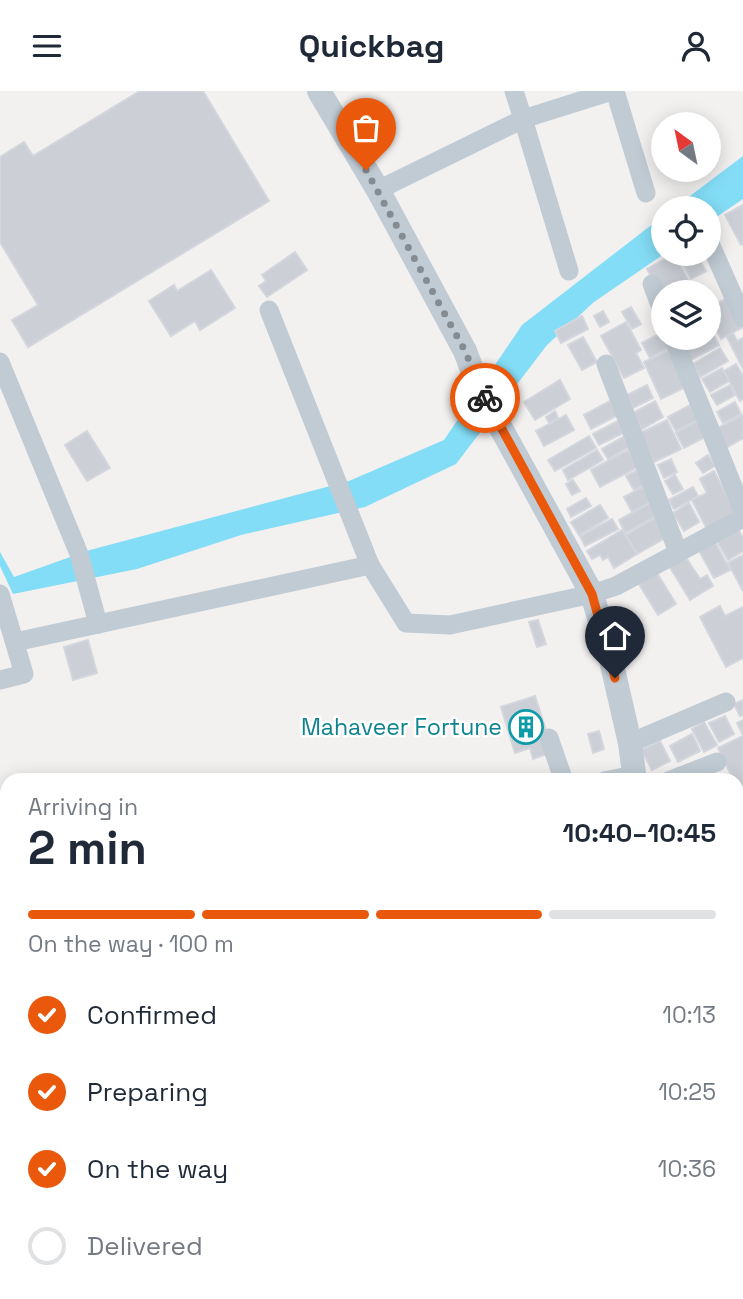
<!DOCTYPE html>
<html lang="en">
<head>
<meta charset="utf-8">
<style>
	body { margin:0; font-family:"Space Grotesk",sans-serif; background:#f2f2f3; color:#1f2937; height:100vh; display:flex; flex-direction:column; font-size:26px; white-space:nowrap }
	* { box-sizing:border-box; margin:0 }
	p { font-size:23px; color:#747a83 }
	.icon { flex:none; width:38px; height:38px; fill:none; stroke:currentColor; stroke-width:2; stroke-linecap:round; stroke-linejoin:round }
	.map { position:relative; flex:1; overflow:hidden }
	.sheet { position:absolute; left:0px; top:682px; width:744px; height:527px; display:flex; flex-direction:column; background:#fff; border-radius:21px 21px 0 0; box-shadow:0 4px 18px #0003 }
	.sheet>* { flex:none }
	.needle { width:46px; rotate:327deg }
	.fabs { position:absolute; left:651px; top:21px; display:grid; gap:14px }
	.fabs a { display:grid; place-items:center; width:70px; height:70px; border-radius:50%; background:#fff; box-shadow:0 4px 18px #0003; font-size:35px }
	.pin { position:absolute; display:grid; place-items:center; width:60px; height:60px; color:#fff; margin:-72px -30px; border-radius:50% 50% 50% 0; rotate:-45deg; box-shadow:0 0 7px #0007 }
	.pin .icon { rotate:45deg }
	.courier { position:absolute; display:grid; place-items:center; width:70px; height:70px; margin:-35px; border:5px solid #ea580c; border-radius:50%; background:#fff; color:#222; box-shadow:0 2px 9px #0007 }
	.summary em { font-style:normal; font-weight:700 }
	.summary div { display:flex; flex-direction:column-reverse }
	.summary { display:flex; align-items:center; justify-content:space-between; height:119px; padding:0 28px }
	h1 { font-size:46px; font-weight:700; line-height:52px }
	.bar { display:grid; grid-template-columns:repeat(4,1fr); gap:10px 7px; align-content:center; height:84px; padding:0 28px }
	.bar i { height:9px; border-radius:5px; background:#e0e1e3 }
	.bar .active { background:#ea580c }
	.bar p { grid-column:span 4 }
	ol { padding:0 28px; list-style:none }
	li { display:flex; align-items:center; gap:21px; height:77px }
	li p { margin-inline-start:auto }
	li .icon { padding:7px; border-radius:50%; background:#ea580c; color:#fff; stroke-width:4 }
	li:last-child { color:#747a83 }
	li i { width:38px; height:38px; border:4px solid #e0e1e3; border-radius:50% }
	header { display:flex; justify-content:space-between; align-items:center; height:91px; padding:0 28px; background:#fff; font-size:32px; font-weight:700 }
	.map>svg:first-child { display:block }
</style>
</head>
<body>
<header><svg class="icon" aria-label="menu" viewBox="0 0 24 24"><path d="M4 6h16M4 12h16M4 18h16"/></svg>Quickbag<svg class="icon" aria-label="person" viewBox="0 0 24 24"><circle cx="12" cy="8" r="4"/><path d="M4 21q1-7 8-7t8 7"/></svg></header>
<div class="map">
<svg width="743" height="1208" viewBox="0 0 743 1208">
	<rect width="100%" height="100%" fill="#f3f0f0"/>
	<path fill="#e4e1e2" d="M743,764V1051L737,1053V767Z"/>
	<g fill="#84ddf6">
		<path d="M743,65V108L709,131V117H674Z"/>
		<path d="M663,125L664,163L594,211L547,254L456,373L365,416L241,444L137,478L13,503L0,475V461L14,486L90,459L349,390L444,349L522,234Z"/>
	</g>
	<g fill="#cccfd6" stroke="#d4d6dd" stroke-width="2">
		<path d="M140,0H203L269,110L28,256L12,229L38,214L0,151V66L24,51L33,65Z"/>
		<path d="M743,114V153L741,154L725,124Z"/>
		<path d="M295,161L307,179L267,206L259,195L266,190L262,184Z"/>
		<path d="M674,163L695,201H663V208L647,178Z"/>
		<path d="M685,163H696L706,180L691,188L679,166Z"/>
		<path d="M211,179L235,217L200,239L195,230L171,245L149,210L174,194L177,200Z"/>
		<path d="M727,207L742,237L721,248L709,222V217Z"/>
		<path d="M631,216L641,233L632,238L622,221Z"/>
		<path d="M603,220L609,231L600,236L594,225Z"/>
		<path d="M582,225L588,238L561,252L555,240Z"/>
		<path d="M626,231L641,259L636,262L644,277L624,287L601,245Z"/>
		<path d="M709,235L719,254L691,269L679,247H709Z"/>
		<path d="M663,241V247H668L672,255L650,267L642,252Z"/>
		<path d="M733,242L737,250L743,247V278L727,246Z"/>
		<path d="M583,246L597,271L582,279L568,254Z"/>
		<path d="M720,257L728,270L700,286L693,273Z"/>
		<path d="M672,258L690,294L661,308L644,271Z"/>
		<path d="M736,273L743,285V308L740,310L724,280Z"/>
		<path d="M722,277L729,290L710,301L702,288Z"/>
		<path d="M560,289L570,308L535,329L524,311Z"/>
		<path d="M647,294L653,307L633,317L627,304Z"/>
		<path d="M730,294L735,304L717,314L711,304Z"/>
		<path d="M610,310L618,324L591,338L584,324Z"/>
		<path d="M655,310L663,326L642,338L633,322Z"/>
		<path d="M735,311L741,323L723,332L717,321Z"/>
		<path d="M690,314L698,329L676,340L668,326Z"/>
		<path d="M555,320L558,327L549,332L546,326Z"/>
		<path d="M566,324L574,339L544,355L536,340Z"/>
		<path d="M743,324V347L722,359L712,340Z"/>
		<path d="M667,329L681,358L654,371L640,342Z"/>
		<path d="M618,330L623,342L599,354L593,343Z"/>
		<path d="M697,330L705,346L684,357L676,342Z"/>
		<path d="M87,340L110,377L87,390L65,354Z"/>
		<path d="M589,345L596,357L555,380L548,369Z"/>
		<path d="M623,346L629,356L608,368L602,358Z"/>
		<path d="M597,359L603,369L568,389L563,379Z"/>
		<path d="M628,359L638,376L600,396L591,379Z"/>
		<path d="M708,364L715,375L703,382L696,372Z"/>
		<path d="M671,368L677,381L664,387L658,374Z"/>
		<path d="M638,379L645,393L634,399L626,385Z"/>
		<path d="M714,380L738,427L709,442L692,409L707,402L700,388Z"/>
		<path d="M675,384L683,398L673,403L665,390Z"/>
		<path d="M573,389L580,400L572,404L566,393Z"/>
		<path d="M643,396L651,411L632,421L624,406Z"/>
		<path d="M693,396L698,405L674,418L669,409Z"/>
		<path d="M586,407L591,415L571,426L567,418Z"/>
		<path d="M650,412L656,425L625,442L619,429Z"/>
		<path d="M689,412L699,431L684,440L673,422Z"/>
		<path d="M600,414L608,427L579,444L571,431Z"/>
		<path d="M655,427L667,446L637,463L626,444Z"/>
		<path d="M612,428L618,438L585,455L580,445Z"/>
		<path d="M737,436L743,447V460L728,469L716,448Z"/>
		<path d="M622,439L637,463L614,477L608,466L603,469L600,464L592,468L587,460Z"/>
		<path d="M713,447L730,479L714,487L697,456Z"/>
		<path d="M683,462L700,488L707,484L713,495L690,509L666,470Z"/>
		<path d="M743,464V500L728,472Z"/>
		<path d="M657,482L676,513L658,524L639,493Z"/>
		<path d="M720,515L725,525L743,516V567L726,576L700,526Z"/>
		<path d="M538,529L546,553L537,556L529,531Z"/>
		<path d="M88,549L97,582L73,589L64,556Z"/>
		<path d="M535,605L553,661L533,668L530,657L515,662L501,616Z"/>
		<path d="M743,609V624L740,625L734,613Z"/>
		<path d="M725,625L734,643L719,651L709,632Z"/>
		<path d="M743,629V644L737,632Z"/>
		<path d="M704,631L717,654L704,661L692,638Z"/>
		<path d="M599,640L604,658L593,662L588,643Z"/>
		<path d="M692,643L700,660L678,671L670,655Z"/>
		<path d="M743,645V696L739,698L737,690H734L718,657Z"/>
		<path d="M660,650L670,670L652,679L641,659Z"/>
		<path d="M741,729L743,754L737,756V731Z"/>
		<path d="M743,1098V1129L737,1131V1099Z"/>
		<path d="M743,1133V1158L737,1135Z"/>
		<path d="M200,1202H229L230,1208H201Z"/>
		<path d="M263,1202H293L294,1208H250L249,1206Z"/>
		<path d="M316,1202H406L408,1208H318Z"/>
	</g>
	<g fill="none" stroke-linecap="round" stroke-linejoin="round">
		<g stroke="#c0cbd4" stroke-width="19">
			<path d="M615,0L646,102"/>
			<path d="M378,99L523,28L514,0"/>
			<path d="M709,150L743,227"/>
			<path d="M569,180L523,28L612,0"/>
			<path d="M652,193L663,222"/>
			<path d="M269,219L370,474L406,532L450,534L592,503L616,495L743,427"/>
			<path d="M673,247L743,420"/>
			<path d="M0,271L79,463L98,533"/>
			<path d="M606,273L678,461"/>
			<path d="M0,503L24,583L0,589"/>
			<path d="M15,551L370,474"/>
			<path d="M549,647L564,690"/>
			<path d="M630,652L726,611"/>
			<path d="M604,690L634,684"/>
			<path d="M668,690L717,671"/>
			<path d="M737,711L743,709"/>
			<path d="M0,1148H7"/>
			<path d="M137,1202V1208"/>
			<path d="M241,1202V1208"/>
			<path d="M312,1202L313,1208"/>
			<path d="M502,1202L506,1208"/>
			<path d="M608,1202L609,1208"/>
		</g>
		<g stroke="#c0cbd4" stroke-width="24">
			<path d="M319,0L378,99L465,260L479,297L592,503L610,565L630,652L635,690"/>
			<path d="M737,1092L743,1090"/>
			<path d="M733,1202L734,1208"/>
		</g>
	</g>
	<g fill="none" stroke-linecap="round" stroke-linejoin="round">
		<path stroke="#838b93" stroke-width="7" stroke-dasharray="0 12.6" d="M366,79L465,260L485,307"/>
		<path stroke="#ea580c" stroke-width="9" d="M485,307L592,503L615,587"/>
	</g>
	<defs>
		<g id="building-ring" transform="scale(1.75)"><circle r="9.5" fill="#fff" stroke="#0f9aa8" stroke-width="1.5"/><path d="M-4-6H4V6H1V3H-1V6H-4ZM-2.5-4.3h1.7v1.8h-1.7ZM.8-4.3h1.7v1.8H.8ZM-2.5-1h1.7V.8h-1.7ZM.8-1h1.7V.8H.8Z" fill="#0f9aa8"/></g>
	</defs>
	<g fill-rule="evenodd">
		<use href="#building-ring" x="526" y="636"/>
	</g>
	<g text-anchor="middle" stroke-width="5" stroke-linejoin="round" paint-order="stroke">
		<g font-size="23" fill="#0d838f" stroke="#fff" text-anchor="end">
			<text x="502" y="644">Mahaveer Fortune</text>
		</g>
	</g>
</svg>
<div class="fabs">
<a><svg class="needle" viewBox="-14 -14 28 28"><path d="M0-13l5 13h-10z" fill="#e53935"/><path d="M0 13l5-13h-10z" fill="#747a83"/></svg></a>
<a><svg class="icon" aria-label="locate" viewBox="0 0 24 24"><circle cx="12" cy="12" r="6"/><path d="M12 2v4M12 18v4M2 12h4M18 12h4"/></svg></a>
<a><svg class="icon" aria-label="layers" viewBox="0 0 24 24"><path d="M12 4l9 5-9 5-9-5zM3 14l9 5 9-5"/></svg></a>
</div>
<div class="pin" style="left:366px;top:79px;background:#ea580c"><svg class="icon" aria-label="bag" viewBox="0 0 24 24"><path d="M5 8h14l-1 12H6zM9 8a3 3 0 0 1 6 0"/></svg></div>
<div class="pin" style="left:615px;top:587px;background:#1f2937"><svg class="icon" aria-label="home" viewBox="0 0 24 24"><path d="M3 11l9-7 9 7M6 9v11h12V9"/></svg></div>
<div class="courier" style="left:485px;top:307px"><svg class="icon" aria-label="bike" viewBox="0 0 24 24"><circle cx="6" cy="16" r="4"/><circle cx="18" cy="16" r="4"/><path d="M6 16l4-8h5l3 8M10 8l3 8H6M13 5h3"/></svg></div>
<section class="sheet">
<div class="summary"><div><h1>2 min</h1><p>Arriving in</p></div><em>10:40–10:45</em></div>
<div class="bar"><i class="active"></i><i class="active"></i><i class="active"></i><i></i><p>On the way · 100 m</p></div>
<ol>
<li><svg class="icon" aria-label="check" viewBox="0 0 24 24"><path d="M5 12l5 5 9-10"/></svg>Confirmed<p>10:13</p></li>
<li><svg class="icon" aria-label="check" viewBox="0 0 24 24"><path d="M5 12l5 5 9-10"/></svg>Preparing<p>10:25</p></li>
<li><svg class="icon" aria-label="check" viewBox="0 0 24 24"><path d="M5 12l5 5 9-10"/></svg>On the way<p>10:36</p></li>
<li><i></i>Delivered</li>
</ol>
</section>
</div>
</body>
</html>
